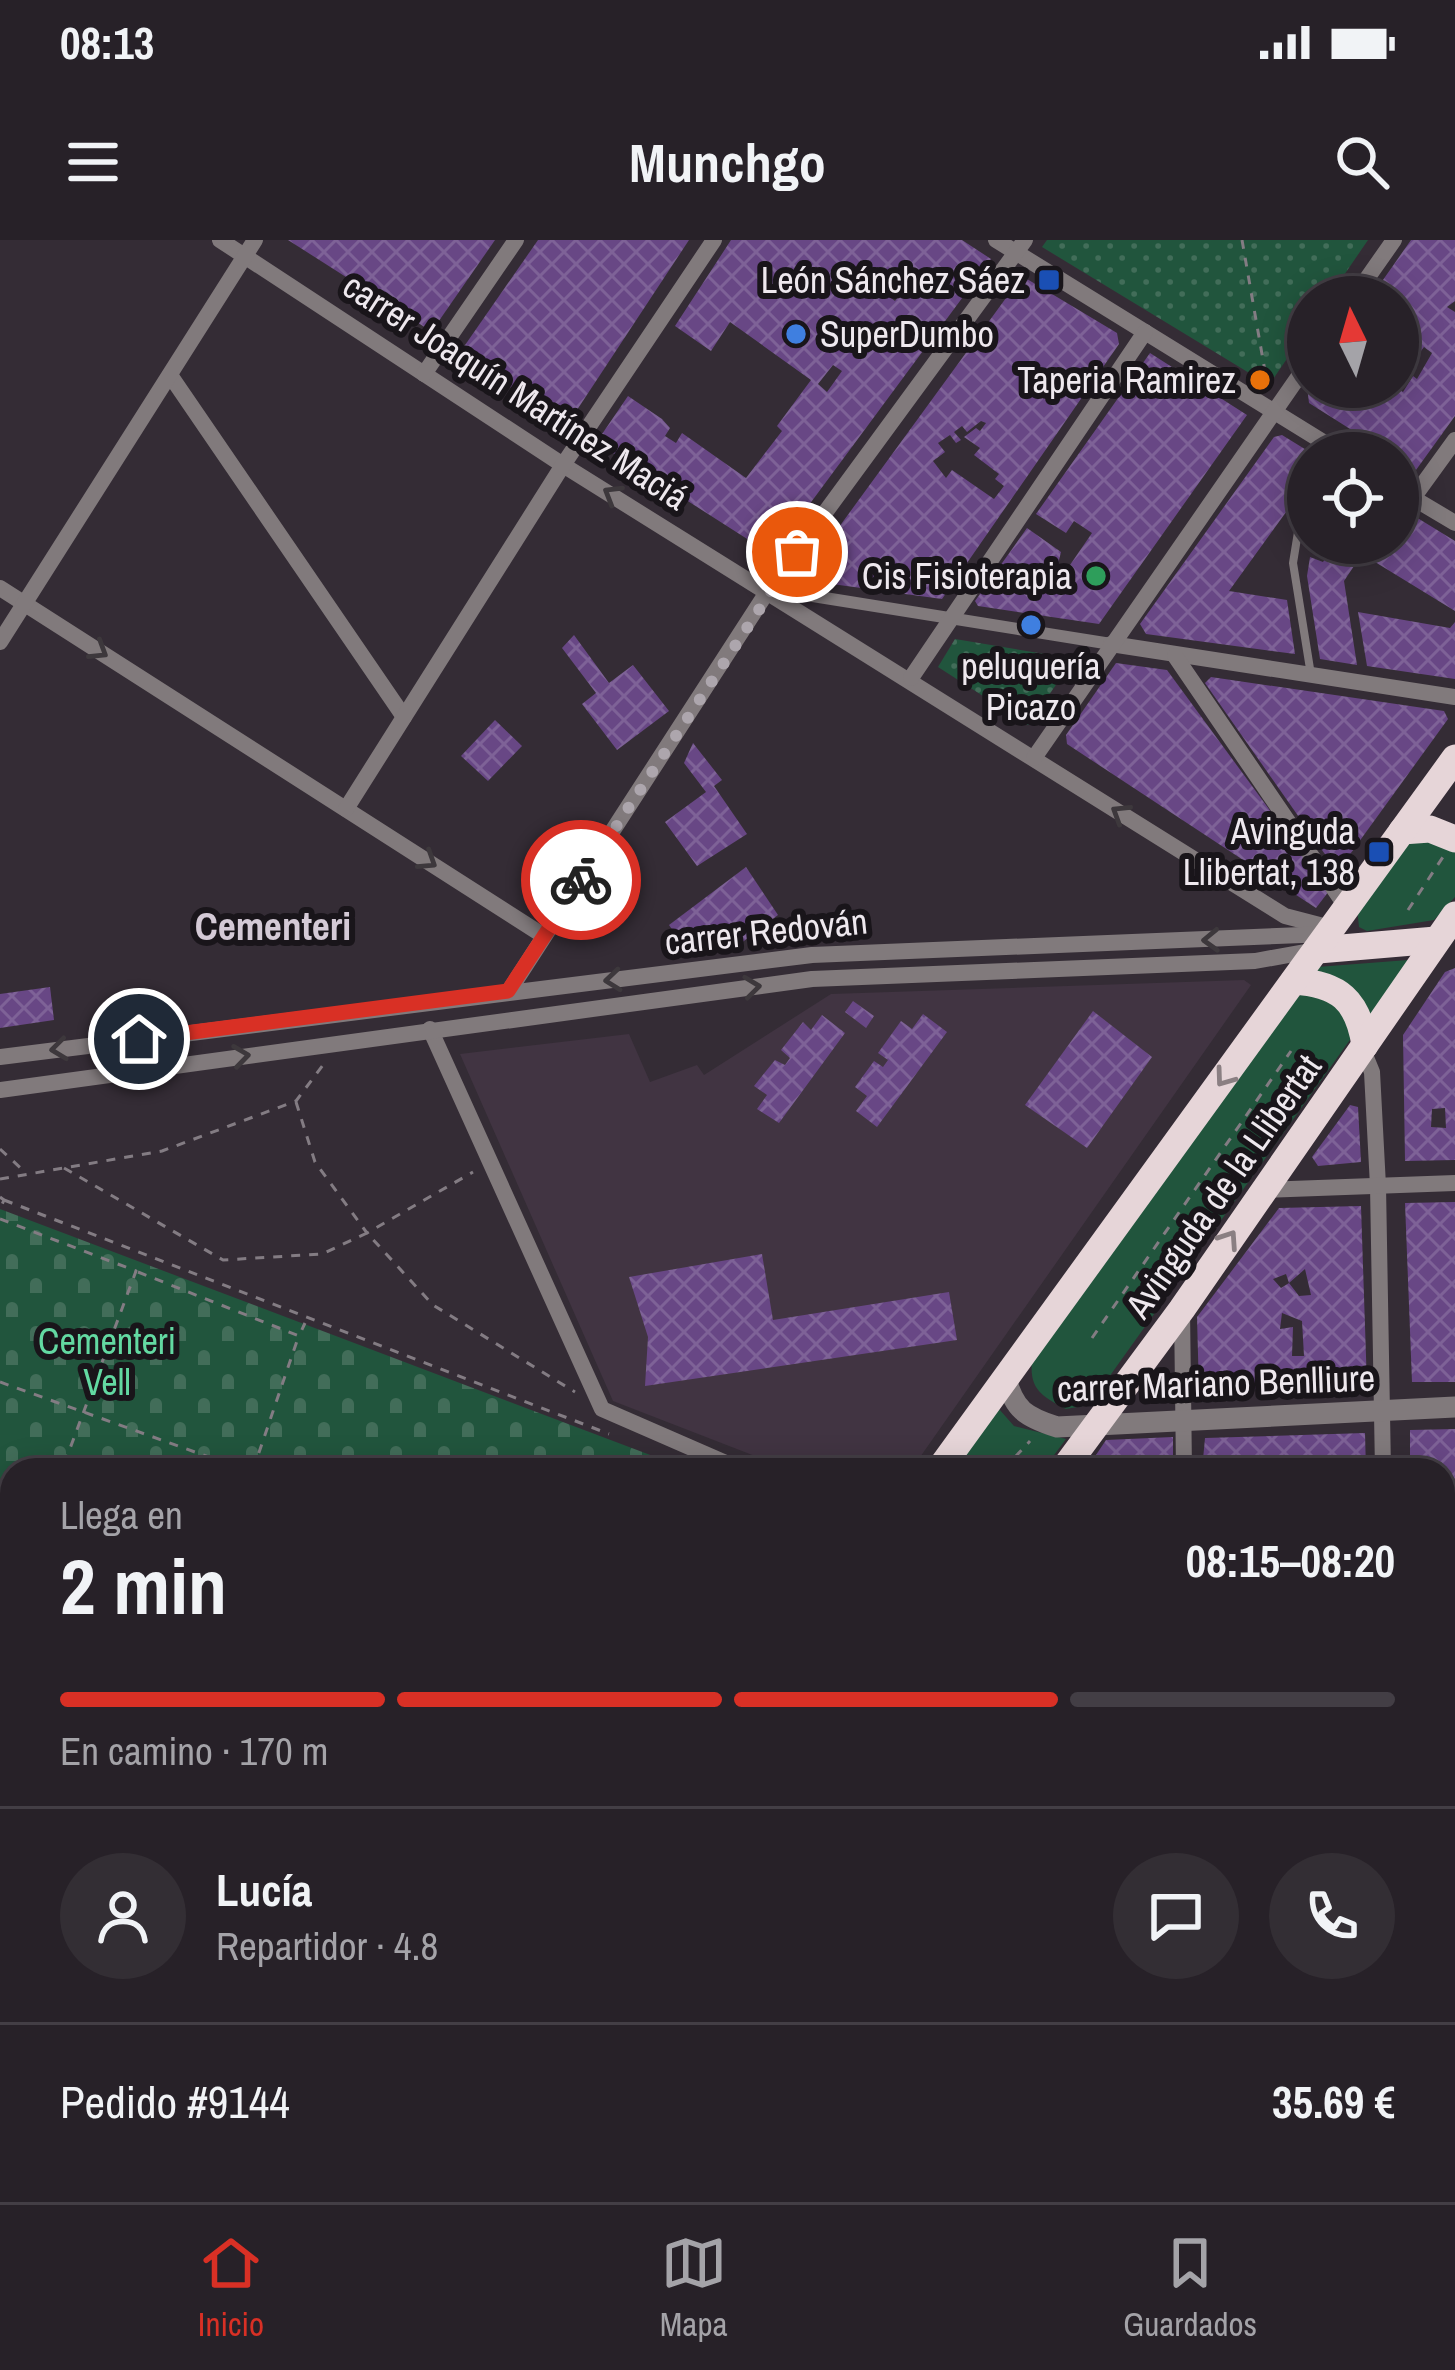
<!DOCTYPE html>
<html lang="es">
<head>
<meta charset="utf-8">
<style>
	body { margin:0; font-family:"Archivo Narrow",sans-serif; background:#332e34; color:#f1f3f6; height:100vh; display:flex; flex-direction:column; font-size:45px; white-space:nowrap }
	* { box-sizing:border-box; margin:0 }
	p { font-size:39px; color:#a4a3a8 }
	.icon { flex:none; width:66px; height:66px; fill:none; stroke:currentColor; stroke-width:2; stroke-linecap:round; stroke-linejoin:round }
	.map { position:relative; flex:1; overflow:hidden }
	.details { position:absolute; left:0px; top:1218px; width:1455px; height:744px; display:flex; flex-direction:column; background:#272128; border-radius:36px 36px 0 0; box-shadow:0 6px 30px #0003,0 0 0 3px #433e45 }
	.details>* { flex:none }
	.needle { width:78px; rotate:355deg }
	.tools { position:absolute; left:1287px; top:36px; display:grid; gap:24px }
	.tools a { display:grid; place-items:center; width:132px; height:132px; border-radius:50%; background:#272128; box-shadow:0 6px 30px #0003,0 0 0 3px #433e45; font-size:60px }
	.pin { position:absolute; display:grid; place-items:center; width:102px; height:102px; color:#fff; margin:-51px; border:6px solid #fff; border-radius:50%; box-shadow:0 3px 12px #0007 }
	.courier { position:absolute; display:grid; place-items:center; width:120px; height:120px; margin:-60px; border:9px solid #d93025; border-radius:50%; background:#fff; color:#222; box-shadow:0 3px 15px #0007 }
	.overview em { font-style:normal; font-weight:700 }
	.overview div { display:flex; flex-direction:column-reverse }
	.overview { display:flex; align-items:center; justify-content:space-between; height:204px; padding:0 60px }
	h1 { font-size:78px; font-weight:700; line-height:90px }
	.bar { display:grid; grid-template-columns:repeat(4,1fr); gap:18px 12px; align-content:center; height:144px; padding:0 60px }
	.bar i { height:15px; border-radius:9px; background:#433e45 }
	.bar .on { background:#d93025 }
	.bar p { grid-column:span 4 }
	.line { display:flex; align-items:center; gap:30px; padding:0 60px; border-top:3px solid #433e45 }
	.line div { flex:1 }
	.round { display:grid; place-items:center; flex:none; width:126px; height:126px; border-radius:63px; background:#332e34 }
	.status { display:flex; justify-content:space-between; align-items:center; height:84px; padding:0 60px; background:#272128; direction:ltr }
	.status svg { height:33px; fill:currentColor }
	header { display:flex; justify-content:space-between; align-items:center; height:156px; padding:0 60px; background:#272128; font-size:54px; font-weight:700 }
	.menu { display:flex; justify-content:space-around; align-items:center; height:168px; border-top:3px solid #433e45; background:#272128; font-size:33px; color:#a4a3a8 }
	.menu a { display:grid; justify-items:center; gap:6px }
	.menu .on { color:#d93025 }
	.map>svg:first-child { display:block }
</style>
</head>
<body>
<div class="status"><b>08:13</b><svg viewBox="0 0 49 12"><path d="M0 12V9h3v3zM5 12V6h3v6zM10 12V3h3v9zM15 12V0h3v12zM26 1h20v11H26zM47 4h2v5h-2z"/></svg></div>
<header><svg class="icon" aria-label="menu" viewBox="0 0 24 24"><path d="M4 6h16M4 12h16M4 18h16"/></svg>Munchgo<svg class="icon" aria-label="search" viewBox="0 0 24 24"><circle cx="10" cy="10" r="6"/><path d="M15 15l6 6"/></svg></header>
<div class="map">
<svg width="1455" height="1962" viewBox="0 0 1455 1962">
	<defs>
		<pattern id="industrial-furrows" width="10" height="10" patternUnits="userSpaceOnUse" patternTransform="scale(3)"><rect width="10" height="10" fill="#413442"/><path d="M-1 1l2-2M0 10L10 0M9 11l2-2" fill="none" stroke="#544854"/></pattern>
		<pattern id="cemetery-stones" width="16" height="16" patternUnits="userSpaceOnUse" patternTransform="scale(3)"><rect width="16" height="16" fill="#21553d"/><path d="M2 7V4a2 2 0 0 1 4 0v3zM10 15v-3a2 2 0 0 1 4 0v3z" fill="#426d59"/></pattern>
		<pattern id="park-dots" width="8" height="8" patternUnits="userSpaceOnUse" patternTransform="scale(3)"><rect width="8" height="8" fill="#21553d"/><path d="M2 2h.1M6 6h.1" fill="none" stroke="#426d59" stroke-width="1.8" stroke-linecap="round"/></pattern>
		<pattern id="building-cross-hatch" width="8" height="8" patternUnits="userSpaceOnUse" patternTransform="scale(3)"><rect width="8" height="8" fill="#684785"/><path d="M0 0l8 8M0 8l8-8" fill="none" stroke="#7e6297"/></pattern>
	</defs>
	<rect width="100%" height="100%" fill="#342c35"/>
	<path fill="#433229" d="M0,1592L12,1751V1790L0,1793Z"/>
	<path fill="url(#industrial-furrows)" d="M12,1790V1950H80L85,1962H0V1793Z"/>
	<path fill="#413442" d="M1244,740L1251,745L911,1230H791L613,1161L460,814L629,794L650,842L697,825L704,835L831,754Z"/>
	<g fill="#21553d">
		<path d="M1416,596L1455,609V657L1434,680L1367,691L1359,687L1357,668L1407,600Z"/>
		<path d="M1408,720L1368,780L1309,735L1317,727Z"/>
		<path d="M1308,751L1345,762L1352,797L1089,1165L1066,1169C1042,1156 1029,1150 1032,1120L1290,761Z"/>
		<path d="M999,1169L1014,1186L1066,1199L1043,1230H954Z"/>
		<path d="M461,1950H673L669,1962H465Z"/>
	</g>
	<path fill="url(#cemetery-stones)" d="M0,969L690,1230H12V1332L0,1328Z"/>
	<g fill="url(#park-dots)">
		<path d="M1047,0H1368L1329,57H1308V88L1269,145L1042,7Z"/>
		<path d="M955,399L1074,419L1028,485L938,427Z"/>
	</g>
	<g fill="url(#building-cross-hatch)" fill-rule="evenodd">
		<path d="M288,0H495L434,88H426Z"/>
		<path d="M538,0H689L573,176L561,180L465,118L463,108Z"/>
		<path d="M731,0H962L991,19L772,315L602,206L600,197L628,156L662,179L670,188L665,196L676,203L682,193L746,238L782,191L777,186L811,140L730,82L711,111L675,86ZM897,31L910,39L895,61L891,58L900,46L890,39ZM833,125L842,131L827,152L818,144Z"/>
		<path d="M1411,0H1455V61L1447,67L1455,72V176L1416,230L1398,219V213H1388L1309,163L1307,147H1396L1403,152L1413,136L1417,139L1432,113L1424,107L1398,141V57H1371Z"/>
		<path d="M1022,36L1117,93L1119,104L942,359L817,342L804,335L844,290L839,287ZM981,181L986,183L980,191L976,188L964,197L980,208L974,215L999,234L995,239L1004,246L994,259L952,230L946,238L933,221L945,212L938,203L950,195L956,203L961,200L954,192L962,186L967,192Z"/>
		<path d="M1150,113L1247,175L1099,384L978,366L975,361L1027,288L1061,312L1058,324L1070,325L1092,293L1074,281L1066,293L1036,274ZM1050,326L1058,330L1057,340L1044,338L1042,353L1035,352L1040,337L1034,333L1038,328L1046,332Z"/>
		<path d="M1282,195L1308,211V279L1289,268L1229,351L1287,360L1295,414L1146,394L1140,384L1274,197Z"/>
		<path d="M1398,266L1455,301V371L1362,314L1344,341L1357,425L1320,419L1307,336L1310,317L1323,322L1330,311L1317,303H1398Z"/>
		<path d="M1358,372L1450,388L1455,382V439L1367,426Z"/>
		<path d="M574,395L609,443L633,425L669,471L617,510L582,464L596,453L562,408Z"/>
		<path d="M1116,423L1167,430L1329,651L1316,668L1067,504L1066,495Z"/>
		<path d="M1211,437L1444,471L1448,479L1348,617L1329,620L1205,443Z"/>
		<path d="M495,480L522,506L488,541L461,516Z"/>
		<path d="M693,503L722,540L714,546L747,594L697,626L665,582L706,552L684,523Z"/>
		<path d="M746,627L778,675L740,704L687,711L669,685Z"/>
		<path d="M1455,728V920L1405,921L1403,795L1445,732ZM1445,868L1446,888L1431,887L1432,869Z"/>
		<path d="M50,747L54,780L0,788V754Z"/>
		<path d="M853,761L874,776L866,788L845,772Z"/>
		<path d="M1093,771L1152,817L1087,908L1025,865Z"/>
		<path d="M923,774L947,792L877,887L856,871L867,856L855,847L874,821L883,827L888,820L878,813L901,781L912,789Z"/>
		<path d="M822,775L845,793L779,883L757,869L767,855L754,846L775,820L785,825L790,818L781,810L803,782L811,790Z"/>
		<path d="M1350,865L1358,867L1361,922L1318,926L1312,917Z"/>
		<path d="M1455,962V1142H1412L1405,963Z"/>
		<path d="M1361,966L1367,1146L1199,1151L1197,1077L1279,968ZM1305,1029L1311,1055L1299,1056L1289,1043L1281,1048L1273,1039L1286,1034L1289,1043ZM1282,1073L1302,1081L1304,1116H1292L1293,1087L1280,1089Z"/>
		<path d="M762,1014L773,1080L949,1052L957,1100L645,1146L648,1097L629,1037Z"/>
		<path d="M1455,1189V1397L1443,1396V1230H1410V1190Z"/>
		<path d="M1365,1193L1366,1230H1202L1205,1198Z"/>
		<path d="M1173,1197V1230H1086L1106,1200Z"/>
		<path d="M1455,1766V1962H1419L1418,1950H1443V1769Z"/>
		<path d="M109,1950H163L166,1962H112Z"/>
		<path d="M267,1950H307V1952L270,1961Z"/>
		<path d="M776,1950H984V1962H764Z"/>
		<rect x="1021" y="1950" width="47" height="12"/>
		<rect x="1136" y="1950" width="46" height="12"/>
		<rect x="1212" y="1950" width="105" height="12"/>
		<rect x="1327" y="1950" width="49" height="12"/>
	</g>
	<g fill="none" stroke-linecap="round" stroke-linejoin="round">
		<g stroke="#837c83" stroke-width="3" stroke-dasharray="9 9" stroke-linecap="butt">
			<path d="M1242,0L1266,137L1261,145"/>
			<path d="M1408,670L1443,617"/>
			<path d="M296,862L315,922L367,993L473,932"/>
			<path d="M0,909L25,932"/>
			<path d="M64,928L223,1020L322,1014L367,993L433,1065L575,1152"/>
			<path d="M0,939L162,911L296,861L323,825"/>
			<path d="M0,957L4,960L0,969"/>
			<path d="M4,960L609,1194"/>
			<path d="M0,979L136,1031L62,1230"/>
			<path d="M138,1032L299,1096L305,1083"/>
			<path d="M1092,1098L1291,811"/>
			<path d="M0,1142L245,1230"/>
			<path d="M253,1230L298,1098"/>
			<path d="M1003,1230L1030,1201"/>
			<path d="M0,1309L12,1313"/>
			<path d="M7,1600L12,1603"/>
			<path d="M729,1950L730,1962"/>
			<path d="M755,1962L758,1950"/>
		</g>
		<g stroke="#817a7c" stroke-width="8">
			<path d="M1299,286L1293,323L1311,435"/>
			<path d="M183,1950L186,1962"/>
			<path d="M217,1950L220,1962"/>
			<path d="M246,1950L249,1962"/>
			<path d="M259,1950L263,1962"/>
			<path d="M286,1962L347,1950"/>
		</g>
		<g stroke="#817a7c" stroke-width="12">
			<path d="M769,349L1111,404"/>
			<path d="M0,1392L12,1397"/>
		</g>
		<g stroke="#817a7c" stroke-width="16">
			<path d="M220,0L563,225L1285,676L1331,688"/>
			<path d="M996,0L1341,213"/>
			<path d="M1354,57L1394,0"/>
			<path d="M424,134L516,0"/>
			<path d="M170,135L404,477"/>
			<path d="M1398,249L1455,283"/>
			<path d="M1413,258L1455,200"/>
			<path d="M0,348L544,696"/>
			<path d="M0,402L255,0"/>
			<path d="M1111,404L1455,457"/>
			<path d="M1175,416L1347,668"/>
			<path d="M911,438L1145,92"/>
			<path d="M1034,518L1308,123"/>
			<path d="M346,569L563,225L714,0"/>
			<path d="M509,751L769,349L1025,0"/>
			<path d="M430,789L602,1169L742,1230"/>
			<path d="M1363,810L1372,832L1378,946L1383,1230"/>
			<path d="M0,817L812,715L1328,694"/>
			<path d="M0,850L812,739L1255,721L1316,710"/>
			<path d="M1264,950L1455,943"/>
			<path d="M1182,1069L1184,1230"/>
			<path d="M1443,1421H1455"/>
			<path d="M0,1518L12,1526"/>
			<path d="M0,1556L12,1564"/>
			<path d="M0,1821L12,1818"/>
			<path d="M998,1950V1962"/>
			<path d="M1193,1950V1962"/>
			<path d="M1394,1950V1962"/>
		</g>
		<path stroke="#817a7c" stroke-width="21" d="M1006,1138C1014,1170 1026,1177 1057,1187L1455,1167"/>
		<path stroke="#b0a5a8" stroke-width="21" d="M1443,1741L1455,1737"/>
		<g stroke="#e6d5d8" stroke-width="27">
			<path d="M1402,591L1430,589L1455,599"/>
			<path d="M1318,710L1436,700"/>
			<path d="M1294,741C1339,744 1358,760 1365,805"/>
			<path d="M939,1230L1455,518"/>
			<path d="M1063,1230L1182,1069L1455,675"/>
			<path d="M445,1950L450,1962"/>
			<path d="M688,1962L692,1950"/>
		</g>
	</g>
	<defs><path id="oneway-chevron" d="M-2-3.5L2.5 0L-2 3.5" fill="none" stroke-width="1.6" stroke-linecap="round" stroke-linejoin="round" transform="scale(3)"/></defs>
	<g stroke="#3d383c">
		<use href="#oneway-chevron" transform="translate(612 254) rotate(-149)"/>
		<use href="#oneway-chevron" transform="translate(99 411) rotate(32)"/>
		<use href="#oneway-chevron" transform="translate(1120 573) rotate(-148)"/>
		<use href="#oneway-chevron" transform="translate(428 621) rotate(33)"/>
		<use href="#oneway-chevron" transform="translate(1211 700) rotate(178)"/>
		<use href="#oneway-chevron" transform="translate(613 740) rotate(174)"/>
		<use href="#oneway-chevron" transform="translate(752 747) rotate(-7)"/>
		<use href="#oneway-chevron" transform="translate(59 809) rotate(173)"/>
		<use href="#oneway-chevron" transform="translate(241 816) rotate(-8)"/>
	</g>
	<g stroke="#8a7f82">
		<use href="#oneway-chevron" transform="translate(1224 838) rotate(126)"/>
		<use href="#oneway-chevron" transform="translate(1229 999) rotate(-56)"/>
	</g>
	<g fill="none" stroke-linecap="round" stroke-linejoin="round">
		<path stroke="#ada6ad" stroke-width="12" stroke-dasharray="0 21.6" d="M581,640L797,312"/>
		<path stroke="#d93025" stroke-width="15" d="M139,799L508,751L581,640"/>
	</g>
	<g fill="#1a4fb4" stroke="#19151a" stroke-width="4.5">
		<rect x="1037" y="28" width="24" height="24" rx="6"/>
		<rect x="1367" y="600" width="24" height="24" rx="6"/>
	</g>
	<g fill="#3f7fe0" stroke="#19151a" stroke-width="4.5">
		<circle cx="796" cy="94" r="12"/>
		<circle cx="1031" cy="385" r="12"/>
	</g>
	<circle fill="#e8710a" stroke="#19151a" stroke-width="4.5" cx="1260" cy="140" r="12"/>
	<circle fill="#2e9e5b" stroke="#19151a" stroke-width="4.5" cx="1096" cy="336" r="12"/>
	<g text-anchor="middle" stroke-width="12" stroke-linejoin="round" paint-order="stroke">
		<g font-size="36" fill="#eee8ee" stroke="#19151a" text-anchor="end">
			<text x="1025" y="53">León Sánchez Sáez</text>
			<text x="820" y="107" text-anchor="start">SuperDumbo</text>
			<text x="1236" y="153">Taperia Ramirez</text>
			<text x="1072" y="349">Cis Fisioterapia</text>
			<text x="1031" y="439" text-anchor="middle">peluquería<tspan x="1031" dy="41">Picazo</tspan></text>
			<text x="1355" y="604">Avinguda<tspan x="1355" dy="41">Llibertat, 138</tspan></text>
		</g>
		<g font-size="36" fill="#eee8ee" stroke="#19151a">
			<text transform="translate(516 151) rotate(33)" y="13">carrer Joaquín Martínez Maciá</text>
			<text transform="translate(766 691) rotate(-6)" y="13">carrer Redován</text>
			<text transform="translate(1223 946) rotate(-55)" y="13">Avinguda de la Llibertat</text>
			<text transform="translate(1216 1143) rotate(-2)" y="13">carrer Mariano Benlliure</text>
		</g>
		<g font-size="36" fill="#63d9a2" stroke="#19151a">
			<text x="107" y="1114">Cementeri<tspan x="107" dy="41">Vell</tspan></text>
		</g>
		<g font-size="39" font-weight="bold" fill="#d4cad6" stroke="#19151a">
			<text x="273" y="700">Cementeri</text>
		</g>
	</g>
</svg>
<div class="tools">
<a><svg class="needle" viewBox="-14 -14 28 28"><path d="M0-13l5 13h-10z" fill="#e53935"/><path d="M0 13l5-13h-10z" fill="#a4a3a8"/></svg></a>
<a><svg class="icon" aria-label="locate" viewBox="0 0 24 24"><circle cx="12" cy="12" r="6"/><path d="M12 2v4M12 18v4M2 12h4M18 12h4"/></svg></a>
</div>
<div class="pin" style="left:797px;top:312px;background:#ea580c"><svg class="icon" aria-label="bag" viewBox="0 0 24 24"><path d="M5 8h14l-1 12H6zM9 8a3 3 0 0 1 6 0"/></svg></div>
<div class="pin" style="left:139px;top:799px;background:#1f2937"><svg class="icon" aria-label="home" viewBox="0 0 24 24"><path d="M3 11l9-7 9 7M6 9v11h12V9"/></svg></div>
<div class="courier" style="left:581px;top:640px"><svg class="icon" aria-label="bike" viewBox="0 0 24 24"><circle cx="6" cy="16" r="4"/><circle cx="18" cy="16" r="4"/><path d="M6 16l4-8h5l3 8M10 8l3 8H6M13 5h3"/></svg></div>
<section class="details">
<div class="overview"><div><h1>2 min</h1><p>Llega en</p></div><em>08:15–08:20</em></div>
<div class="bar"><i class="on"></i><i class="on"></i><i class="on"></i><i></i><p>En camino · 170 m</p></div>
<div class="line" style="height:216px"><a class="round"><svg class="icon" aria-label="person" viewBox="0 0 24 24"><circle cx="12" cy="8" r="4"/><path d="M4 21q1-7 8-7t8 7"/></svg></a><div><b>Lucía</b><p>Repartidor · 4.8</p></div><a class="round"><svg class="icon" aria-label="chat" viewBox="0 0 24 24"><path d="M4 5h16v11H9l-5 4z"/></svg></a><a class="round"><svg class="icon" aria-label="phone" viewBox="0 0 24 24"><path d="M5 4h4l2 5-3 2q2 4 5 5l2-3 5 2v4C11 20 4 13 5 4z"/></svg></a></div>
<div class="line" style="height:156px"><div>Pedido #9144</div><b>35.69 €</b></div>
</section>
</div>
<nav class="menu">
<a class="on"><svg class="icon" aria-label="home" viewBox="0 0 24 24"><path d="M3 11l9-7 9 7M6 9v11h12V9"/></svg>Inicio</a>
<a><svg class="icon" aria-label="map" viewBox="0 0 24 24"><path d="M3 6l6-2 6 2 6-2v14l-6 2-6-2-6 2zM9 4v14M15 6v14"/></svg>Mapa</a>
<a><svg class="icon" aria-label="saved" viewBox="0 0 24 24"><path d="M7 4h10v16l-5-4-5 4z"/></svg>Guardados</a>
</nav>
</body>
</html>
